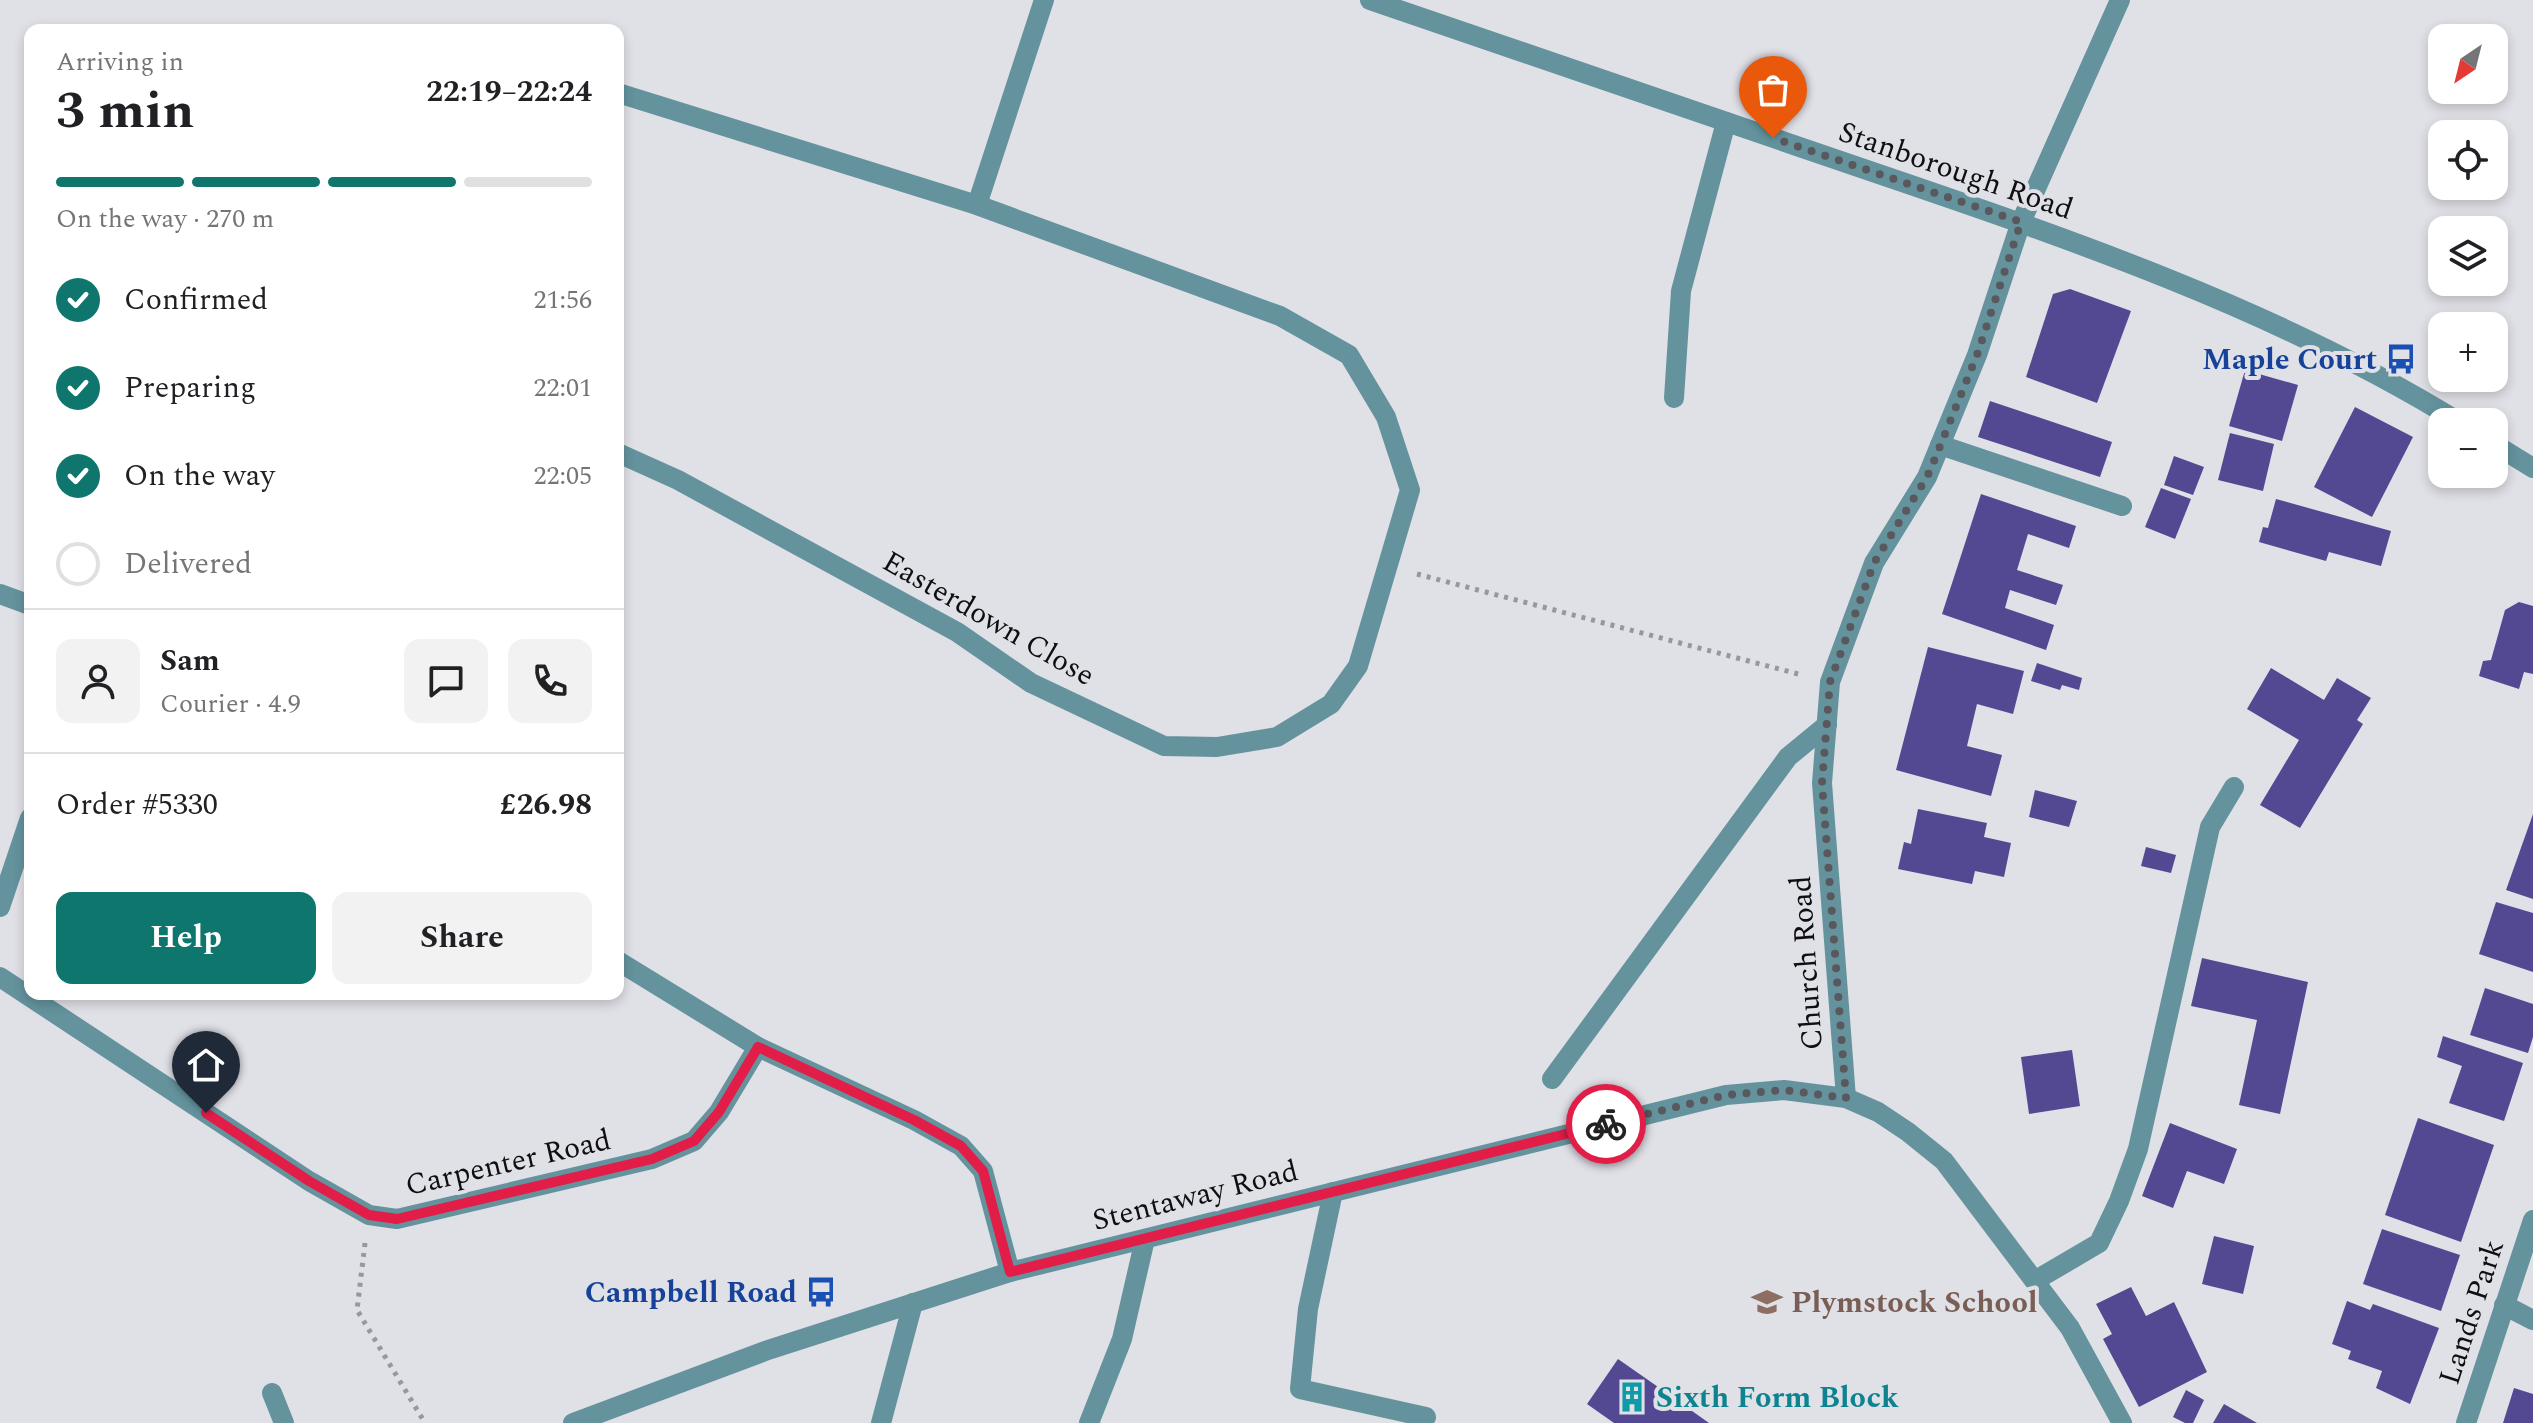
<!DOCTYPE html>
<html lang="en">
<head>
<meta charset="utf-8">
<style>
	body { margin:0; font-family:Spectral,serif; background:#f2f2f2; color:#202124; height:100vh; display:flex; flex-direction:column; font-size:30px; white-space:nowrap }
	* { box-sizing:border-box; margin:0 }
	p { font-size:26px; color:#757577 }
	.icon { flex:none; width:44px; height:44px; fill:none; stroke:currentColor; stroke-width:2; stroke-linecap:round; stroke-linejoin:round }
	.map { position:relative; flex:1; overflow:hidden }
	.drawer { position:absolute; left:24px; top:24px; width:600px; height:976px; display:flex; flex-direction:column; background:#fff; border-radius:16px; box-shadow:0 4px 12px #0003 }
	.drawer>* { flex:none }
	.needle { width:52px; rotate:215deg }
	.fabs { position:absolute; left:2428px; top:24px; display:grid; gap:16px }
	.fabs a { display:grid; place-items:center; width:80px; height:80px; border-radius:16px; background:#fff; box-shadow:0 4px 12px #0003; font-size:40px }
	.pin { position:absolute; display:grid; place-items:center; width:68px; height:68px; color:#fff; margin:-82px -34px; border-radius:50% 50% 50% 0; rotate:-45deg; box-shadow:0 0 8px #0007 }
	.pin .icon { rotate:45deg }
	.courier { position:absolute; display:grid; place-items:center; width:80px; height:80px; margin:-40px; border:6px solid #e11d48; border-radius:50%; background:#fff; color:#222; box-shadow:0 2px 10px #0007 }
	.head em { font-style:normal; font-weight:700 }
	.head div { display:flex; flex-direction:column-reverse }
	.head { display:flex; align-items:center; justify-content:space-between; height:136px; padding:0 32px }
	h1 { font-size:52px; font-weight:700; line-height:60px }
	.bar { display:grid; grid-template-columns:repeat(4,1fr); gap:12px 8px; align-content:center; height:96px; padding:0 32px }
	.bar i { height:10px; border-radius:6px; background:#e0e0e0 }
	.bar .on { background:#0f766e }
	.bar p { grid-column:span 4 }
	.line { display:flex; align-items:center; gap:20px; padding:0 32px; border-top:2px solid #e0e0e0 }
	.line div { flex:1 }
	.round { display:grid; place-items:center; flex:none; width:84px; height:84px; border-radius:16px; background:#f2f2f2 }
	ol { padding:0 32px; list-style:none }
	li { display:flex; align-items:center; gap:24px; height:88px }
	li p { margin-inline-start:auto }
	li .icon { padding:8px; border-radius:50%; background:#0f766e; color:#fff; stroke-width:4 }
	li:last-child { color:#757577 }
	li i { width:44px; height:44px; border:4px solid #e0e0e0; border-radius:50% }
	.action { display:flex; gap:16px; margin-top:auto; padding:16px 32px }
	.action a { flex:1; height:92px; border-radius:16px; background:#0f766e; color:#fff; font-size:32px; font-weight:700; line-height:92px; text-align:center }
	.action a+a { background:#f2f2f2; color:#202124 }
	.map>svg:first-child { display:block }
</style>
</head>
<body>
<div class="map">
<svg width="2533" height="1423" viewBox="0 0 2533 1423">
	<rect width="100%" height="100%" fill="#e0e0e7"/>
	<g fill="#534892">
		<path d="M2070,289L2131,311L2097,403L2026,377L2053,294Z"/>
		<path d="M2245,370L2298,385L2282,441L2229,426Z"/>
		<path d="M1990,401L2112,442L2100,477L1978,437Z"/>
		<path d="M2355,407L2413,437L2372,517L2314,487Z"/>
		<path d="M2230,433L2274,444L2263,491L2218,480Z"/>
		<path d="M2174,456L2204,467L2193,495L2164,485Z"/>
		<path d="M2161,488L2191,499L2175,539L2145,527Z"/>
		<path d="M1981,494L2076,526L2069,548L2028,534L2017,570L2063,585L2056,605L2010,590L2005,608L2054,625L2046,650L1942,614Z"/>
		<path d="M2276,499L2391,531L2381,566L2329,552L2326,561L2259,542L2263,527L2268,528Z"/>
		<path d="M2519,602L2533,606V674L2524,672L2519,689L2479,676L2483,661L2491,660L2505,610Z"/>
		<path d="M1928,647L2024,671L2013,714L1977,704L1967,746L2002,755L1991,796L1896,770Z"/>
		<path d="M2037,663L2082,678L2079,690L2062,685L2060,690L2031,681Z"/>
		<path d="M2271,668L2324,700L2337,678L2371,698L2357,720L2363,724L2300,828L2260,805L2299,740L2247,709Z"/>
		<path d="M2035,790L2077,801L2069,827L2029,817Z"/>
		<path d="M1918,809L1987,823L1984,837L2011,843L2004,877L1975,871L1972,884L1898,869L1904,842L1911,844Z"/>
		<path d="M2533,814V899L2506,890Z"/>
		<path d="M2146,847L2176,855L2171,873L2141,866Z"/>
		<path d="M2496,902L2533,913V972L2479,954Z"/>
		<path d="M2202,958L2308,982L2280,1114L2239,1105L2257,1020L2191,1006Z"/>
		<path d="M2485,988L2533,1004V1037L2528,1053L2470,1035Z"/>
		<path d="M2443,1036L2523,1063L2504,1121L2449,1103L2462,1066L2437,1057Z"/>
		<path d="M2072,1050L2080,1106L2029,1114L2021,1057Z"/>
		<path d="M2418,1118L2494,1145L2461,1242L2385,1215Z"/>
		<path d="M2170,1123L2237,1149L2224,1184L2187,1171L2173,1208L2142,1196Z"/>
		<path d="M2382,1229L2460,1255L2441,1311L2363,1284Z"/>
		<path d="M2214,1236L2254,1246L2243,1294L2202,1284Z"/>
		<path d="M2131,1287L2146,1316L2174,1302L2207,1372L2139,1407L2103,1339L2112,1334L2096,1304Z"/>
		<path d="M2347,1301L2370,1310L2373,1304L2439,1328L2410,1404L2376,1388L2382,1371L2348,1359L2351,1351L2332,1344Z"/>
		<path d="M1618,1359L1661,1389L1709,1423H1614L1587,1404Z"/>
		<path d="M2514,1388L2533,1394V1423H2503Z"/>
		<path d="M2186,1390L2204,1400L2193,1423H2185L2173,1417Z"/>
		<path d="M2224,1404L2257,1423H2213Z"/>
	</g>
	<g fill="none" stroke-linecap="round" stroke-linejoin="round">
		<g stroke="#97979d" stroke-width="5" stroke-dasharray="4 6" stroke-linecap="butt">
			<path d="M1417,574L1802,675"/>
			<path d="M365,1243L357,1310L425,1423"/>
		</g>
		<g stroke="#64939d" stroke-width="20">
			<path d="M1370,0C1535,57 1701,113 1867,170C2067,238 2278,310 2459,422"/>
			<path d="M618,93L977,205L1280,316L1349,355L1386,417L1410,490L1358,666L1331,704L1277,737L1217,747L1164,746L1031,683L957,632L678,480L618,453"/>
			<path d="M977,205L1044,0"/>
			<path d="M1674,398L1681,291L1726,122"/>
			<path d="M2494,444L2533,468"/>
			<path d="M1940,445L2122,506"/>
			<path d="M0,594L30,605"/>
			<path d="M0,907L30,818"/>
			<path d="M618,961L758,1047L914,1120L961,1146L983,1171L1010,1272"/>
			<path d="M0,977L309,1181L369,1215L397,1219L652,1159L694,1141L719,1112L758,1047"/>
			<path d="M1552,1079L1788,757L1827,725"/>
			<path d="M1846,1098L1822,783L1830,682L1874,563L1927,477L1977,355L2021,222L2120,0"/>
			<path d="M1333,1192L1308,1309L1300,1389L1426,1417"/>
			<path d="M2036,1280L2099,1243L2119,1201L2138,1149L2210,827L2234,787"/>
			<path d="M2504,1305L2533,1320"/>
			<path d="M272,1393L284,1423"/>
			<path d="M573,1423L768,1350L1010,1272L1726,1095L1784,1090L1846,1098L1878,1112L1908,1132L1944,1161L2070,1328L2122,1423"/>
			<path d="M881,1423L913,1303"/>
			<path d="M1089,1423L1122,1339L1145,1239"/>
			<path d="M2466,1423L2533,1220"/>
		</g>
	</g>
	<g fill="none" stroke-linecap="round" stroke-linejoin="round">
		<path stroke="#58585d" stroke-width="8" stroke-dasharray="0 14.4" d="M1606,1124L1726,1095L1784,1090L1846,1098L1822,783L1830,682L1874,563L1927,477L1934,461L1977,355L2021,222L1773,138"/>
		<path stroke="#e11d48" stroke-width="10" d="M206,1113L309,1181L369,1215L397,1219L652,1159L694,1141L719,1112L758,1047L914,1120L961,1146L983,1171L1010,1272L1606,1124"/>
	</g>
	<defs>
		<g id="bus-bare" transform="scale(2.4)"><path d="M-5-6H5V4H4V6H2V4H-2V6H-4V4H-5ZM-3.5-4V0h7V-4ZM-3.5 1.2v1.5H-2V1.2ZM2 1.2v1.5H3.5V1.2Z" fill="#1a4fb4" stroke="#e0e0e7" stroke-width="2.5" paint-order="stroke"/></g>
		<g id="school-bare" transform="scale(2.4)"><path d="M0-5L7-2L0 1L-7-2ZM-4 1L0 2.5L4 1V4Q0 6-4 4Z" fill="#8d6e63" stroke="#e0e0e7" stroke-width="2.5" paint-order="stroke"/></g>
		<g id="building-bare" transform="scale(2.4)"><path d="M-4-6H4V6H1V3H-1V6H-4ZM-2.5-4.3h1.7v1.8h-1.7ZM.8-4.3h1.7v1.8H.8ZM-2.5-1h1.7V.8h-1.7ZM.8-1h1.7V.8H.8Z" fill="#0f9aa8" stroke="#e0e0e7" stroke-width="2.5" paint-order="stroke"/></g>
	</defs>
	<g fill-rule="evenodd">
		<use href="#bus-bare" x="2401" y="359"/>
		<use href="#bus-bare" x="821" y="1292"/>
		<use href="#school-bare" x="1767" y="1302"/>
		<use href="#building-bare" x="1632" y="1397"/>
	</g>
	<g text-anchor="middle" stroke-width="8" stroke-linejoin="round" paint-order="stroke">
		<g font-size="30" fill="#0f0f12" stroke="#e0e0e7">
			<text transform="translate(1956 170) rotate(19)" y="10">Stanborough Road</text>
			<text transform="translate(989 618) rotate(30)" y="10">Easterdown Close</text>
			<text transform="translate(1806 963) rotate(-94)" y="10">Church Road</text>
			<text transform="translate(508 1162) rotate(-13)" y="10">Carpenter Road</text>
			<text transform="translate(1195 1195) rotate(-14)" y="10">Stentaway Road</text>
			<text transform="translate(2471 1312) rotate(-72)" y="10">Lands Park</text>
		</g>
		<g font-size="30" font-weight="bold" fill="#164399" stroke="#e0e0e7" text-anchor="end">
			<text x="2377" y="369">Maple Court</text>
			<text x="797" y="1302">Campbell Road</text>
		</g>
		<g font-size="30" font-weight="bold" fill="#785e54" stroke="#e0e0e7" text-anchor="start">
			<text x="1791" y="1312">Plymstock School</text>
		</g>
		<g font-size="30" font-weight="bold" fill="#0d838f" stroke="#e0e0e7" text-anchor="start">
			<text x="1656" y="1407">Sixth Form Block</text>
		</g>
	</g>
</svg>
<div class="fabs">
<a><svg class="needle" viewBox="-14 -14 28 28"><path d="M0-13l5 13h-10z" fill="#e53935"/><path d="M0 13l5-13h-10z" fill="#757577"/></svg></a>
<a><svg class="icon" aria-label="locate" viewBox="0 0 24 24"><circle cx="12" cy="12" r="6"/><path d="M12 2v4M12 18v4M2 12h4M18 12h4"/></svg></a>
<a><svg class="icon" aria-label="layers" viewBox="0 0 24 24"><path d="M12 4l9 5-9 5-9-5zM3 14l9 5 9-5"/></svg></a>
<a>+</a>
<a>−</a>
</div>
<div class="pin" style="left:1773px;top:138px;background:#ea580c"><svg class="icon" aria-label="bag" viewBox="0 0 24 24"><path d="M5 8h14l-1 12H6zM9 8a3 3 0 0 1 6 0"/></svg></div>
<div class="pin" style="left:206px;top:1113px;background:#1f2937"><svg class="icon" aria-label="home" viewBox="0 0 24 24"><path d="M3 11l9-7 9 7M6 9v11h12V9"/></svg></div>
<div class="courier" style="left:1606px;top:1124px"><svg class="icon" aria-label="bike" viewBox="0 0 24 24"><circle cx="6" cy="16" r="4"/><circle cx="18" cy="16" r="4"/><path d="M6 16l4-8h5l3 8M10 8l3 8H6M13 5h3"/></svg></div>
<section class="drawer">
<div class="head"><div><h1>3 min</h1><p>Arriving in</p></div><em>22:19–22:24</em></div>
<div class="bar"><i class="on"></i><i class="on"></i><i class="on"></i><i></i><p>On the way · 270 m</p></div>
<ol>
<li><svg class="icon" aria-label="check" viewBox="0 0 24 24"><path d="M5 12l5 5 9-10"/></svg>Confirmed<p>21:56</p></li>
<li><svg class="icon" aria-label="check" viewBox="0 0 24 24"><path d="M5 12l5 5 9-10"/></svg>Preparing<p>22:01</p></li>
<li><svg class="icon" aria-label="check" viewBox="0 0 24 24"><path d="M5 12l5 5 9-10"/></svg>On the way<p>22:05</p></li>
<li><i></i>Delivered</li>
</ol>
<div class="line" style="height:144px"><a class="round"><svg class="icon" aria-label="person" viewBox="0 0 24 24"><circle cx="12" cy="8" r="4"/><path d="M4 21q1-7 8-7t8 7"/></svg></a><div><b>Sam</b><p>Courier · 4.9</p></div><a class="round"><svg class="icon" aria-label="chat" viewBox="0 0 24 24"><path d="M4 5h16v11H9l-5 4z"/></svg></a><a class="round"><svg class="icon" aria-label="phone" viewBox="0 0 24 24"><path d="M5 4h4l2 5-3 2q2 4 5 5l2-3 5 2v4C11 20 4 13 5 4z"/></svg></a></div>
<div class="line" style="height:104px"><div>Order #5330</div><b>£26.98</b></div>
<div class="action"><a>Help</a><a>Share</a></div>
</section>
</div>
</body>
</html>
